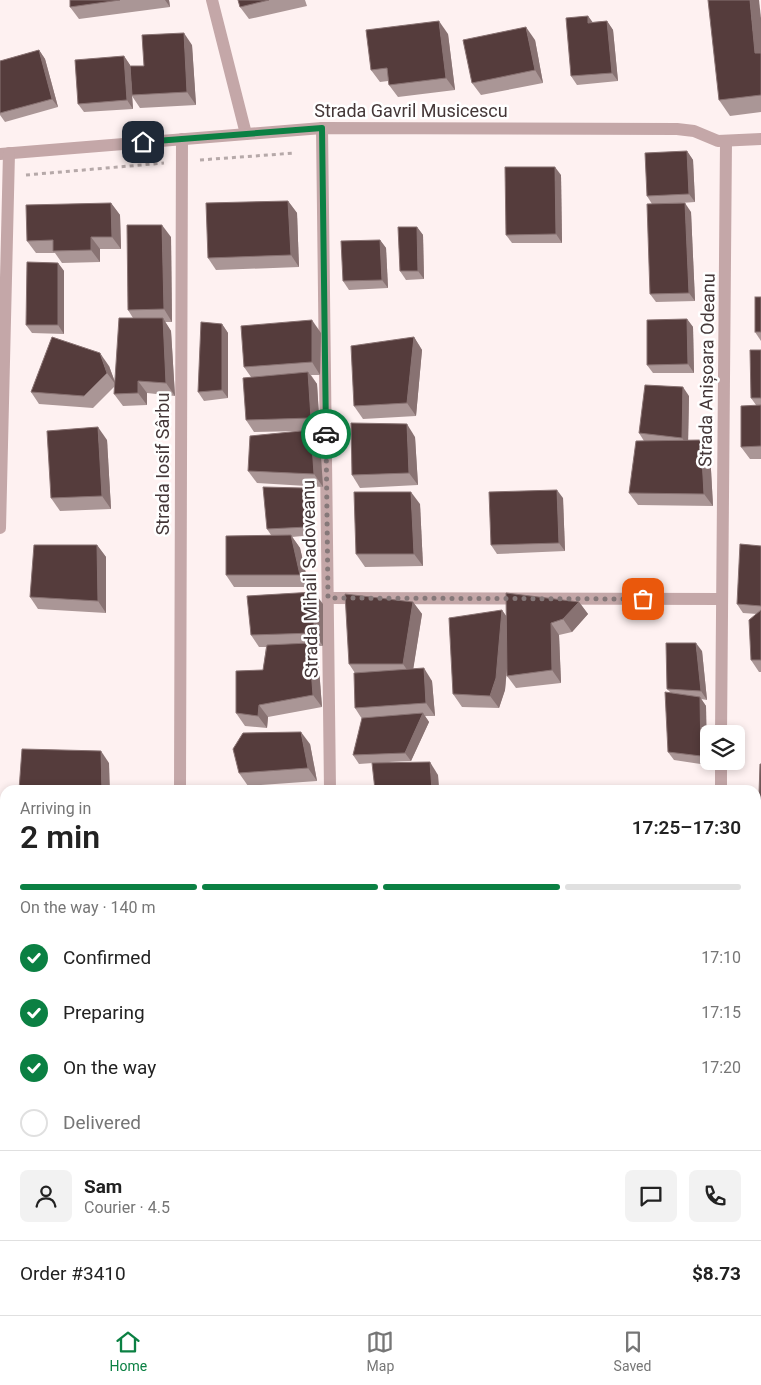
<!DOCTYPE html>
<html lang="en">
<head>
<meta charset="utf-8">
<style>
	body { margin:0; font-family:Roboto,sans-serif; background:#f2f2f2; color:#222; height:100vh; display:flex; flex-direction:column; font-size:19px; white-space:nowrap }
	* { box-sizing:border-box; margin:0 }
	p { font-size:16px; color:#767676 }
	.icon { flex:none; width:28px; height:28px; fill:none; stroke:currentColor; stroke-width:2; stroke-linecap:round; stroke-linejoin:round }
	.map { position:relative; flex:1; overflow:hidden }
	.details { position:absolute; left:0px; top:785px; width:761px; height:530px; display:flex; flex-direction:column; background:#fff; border-radius:15px 15px 0 0; box-shadow:0 2px 8px #0003 }
	.details>* { flex:none }
	.controls { position:absolute; left:700px; top:725px; display:grid; gap:10px }
	.controls a { display:grid; place-items:center; width:45px; height:45px; border-radius:8px; background:#fff; box-shadow:0 2px 8px #0003; font-size:25px }
	.pin { position:absolute; display:grid; place-items:center; width:42px; height:42px; color:#fff; margin:-21px; border-radius:10px; box-shadow:0 2px 8px #0006 }
	.courier { position:absolute; display:grid; place-items:center; width:50px; height:50px; margin:-25px; border:4px solid #0b8043; border-radius:50%; background:#fff; color:#222; box-shadow:0 1px 6px #0007 }
	.headline em { font-style:normal; font-weight:600 }
	.headline div { display:flex; flex-direction:column-reverse }
	.headline { display:flex; align-items:center; justify-content:space-between; height:85px; padding:0 20px }
	h1 { font-size:32px; font-weight:600; line-height:38px }
	.bar { display:grid; grid-template-columns:repeat(4,1fr); gap:8px 5px; align-content:center; height:60px; padding:0 20px }
	.bar i { height:6px; border-radius:4px; background:#e0e0e0 }
	.bar .active { background:#0b8043 }
	.bar p { grid-column:span 4 }
	.line { display:flex; align-items:center; gap:12px; padding:0 20px; border-top:1px solid #e0e0e0 }
	.line div { flex:1 }
	.round { display:grid; place-items:center; flex:none; width:52px; height:52px; border-radius:8px; background:#f2f2f2 }
	ol { padding:0 20px; list-style:none }
	li { display:flex; align-items:center; gap:15px; height:55px }
	li p { margin-inline-start:auto }
	li .icon { padding:5px; border-radius:50%; background:#0b8043; color:#fff; stroke-width:4 }
	li:last-child { color:#767676 }
	li i { width:28px; height:28px; border:2px solid #e0e0e0; border-radius:50% }
	.dock { display:flex; justify-content:space-around; align-items:center; height:70px; border-top:1px solid #e0e0e0; background:#fff; font-size:14px; color:#767676 }
	.dock a { display:grid; justify-items:center; gap:2px }
	.dock .active { color:#0b8043 }
	.map>svg:first-child { display:block }
</style>
</head>
<body>
<div class="map">
<svg width="761" height="1315" viewBox="0 0 761 1315">
	<rect width="100%" height="100%" fill="#fef1f1"/>
	<g fill="none" stroke-linecap="round" stroke-linejoin="round">
		<g stroke="#b6a9a9" stroke-width="3" stroke-dasharray="4 4" stroke-linecap="butt">
			<path d="M200,160L295,153"/>
			<path d="M26,175L164,163"/>
		</g>
		<g stroke="#c4a7a8" stroke-width="12">
			<path d="M212,0L246,134"/>
			<path d="M322,128L330,790"/>
			<path d="M0,154L322,128L677,129L694,131L718,141L761,139"/>
			<path d="M0,528L9,153"/>
			<path d="M328,598L722,599"/>
			<path d="M721,734L726,141"/>
			<path d="M180,790L182,139"/>
			<path d="M721,790V761"/>
			<path d="M720,1315V1310"/>
		</g>
	</g>
	<g fill="#aa9696">
		<path d="M70,0H169L170,7L79,19L70,7Z"/>
		<path d="M238,0H305L307,6L249,19L240,7Z"/>
		<path d="M588,16L592,22L607,21L613,30L618,81L577,85L571,76Z"/>
		<path d="M761,18V112L730,116L719,100Z"/>
		<path d="M448,34L455,90L398,97L389,85L388,81L380,82L371,70Z"/>
		<path d="M535,40L543,83L481,95L472,83Z"/>
		<path d="M192,45L196,105L140,108L132,96L133,109L84,112L78,104L124,56L130,65L131,86L144,66Z"/>
		<path d="M39,50L45,59L58,107L5,122L0,115V61Z"/>
		<path d="M687,151L693,160L695,202L666,204L691,212L695,301L656,302L650,294L652,204L647,196Z"/>
		<path d="M561,175L562,243H512L506,235Z"/>
		<path d="M288,201L297,213L299,267L216,270L208,258Z"/>
		<path d="M111,203L120,215L121,249H100V262L62,263L55,253H36L27,241Z"/>
		<path d="M417,227L423,235L424,279L406,280L400,271Z"/>
		<path d="M171,237L172,322H165L171,331L175,396L147,393V405L123,406L114,394L115,386L93,408L39,404L31,392L109,366L115,382L133,318L128,310Z"/>
		<path d="M380,240L386,248L388,288L349,290L343,281Z"/>
		<path d="M58,263L64,271V334L32,333L26,325Z"/>
		<path d="M761,297V341L755,332Z"/>
		<path d="M687,319L693,327L694,373H653L647,365Z"/>
		<path d="M222,324L228,333V398L204,401L198,392Z"/>
		<path d="M321,333L320,375H311L317,384L320,431H311L320,443L323,487L257,483L248,471L304,431L254,432L246,420L251,377L244,367Z"/>
		<path d="M414,337L422,350L416,416L363,419L354,406Z"/>
		<path d="M761,350V459H750L741,447L756,405L751,398Z"/>
		<path d="M689,396L688,440L710,452L713,506L638,505L629,493L644,441L639,433Z"/>
		<path d="M415,437L418,485L360,488L352,475Z"/>
		<path d="M107,440L111,509L60,511L51,498Z"/>
		<path d="M309,496L313,535L292,537L300,548L309,587H234L226,575L271,535L267,529Z"/>
		<path d="M563,498L565,551L497,554L491,545Z"/>
		<path d="M420,504L423,566L365,567L356,554Z"/>
		<path d="M97,545L106,557V613L38,609L30,597Z"/>
		<path d="M761,546V672H759L751,660L757,614L743,613L737,604Z"/>
		<path d="M413,602L422,614L413,669L432,681L435,716H425L429,722L411,761L389,762L438,775L439,790H375L373,763L359,764L353,755L362,719L355,708V673L349,664Z"/>
		<path d="M579,602L588,614L572,632L559,635L561,683L516,688L507,676V668L505,690L499,708L462,707L453,694L502,610L506,616Z"/>
		<path d="M323,604V646H311L318,656L322,707L268,717L267,728L245,726L236,713L263,670L266,647H259L251,635Z"/>
		<path d="M702,651L707,700L701,699L706,706L707,765L674,760L668,752L671,693L667,689Z"/>
		<path d="M310,744L317,781L248,786L239,773Z"/>
		<path d="M756,853H761V901L756,895Z"/>
		<path d="M761,904V954L758,955L756,952V905Z"/>
		<rect x="756" y="960" width="5" height="41"/>
		<path d="M756,1026H761V1104L759,1101L760,1094H756Z"/>
		<path d="M756,1116H761V1177L756,1176Z"/>
		<path d="M761,1178V1264H760L756,1258V1179Z"/>
	</g>
	<g fill="#887272">
		<path d="M165,0H169L170,7Z"/>
		<path d="M750,0H759L761,18V61L755,53Z"/>
		<path d="M588,16L594,24L588,23Z"/>
		<path d="M439,21L448,34L455,90L446,78Z"/>
		<path d="M607,21L613,30L618,81L612,73Z"/>
		<path d="M526,27L535,40L543,83L535,70Z"/>
		<path d="M184,33L192,45L196,105L187,92Z"/>
		<path d="M39,50L45,59L58,107L52,99Z"/>
		<path d="M124,56L130,65L133,109L127,100Z"/>
		<path d="M687,151L693,160L695,202L689,194Z"/>
		<path d="M555,167L561,175L562,243L556,234Z"/>
		<path d="M288,201L297,213L299,267L291,255Z"/>
		<path d="M111,203L120,215L121,249L112,237Z"/>
		<path d="M685,203L691,212L695,301L689,293Z"/>
		<path d="M162,225L171,237L172,322L164,309Z"/>
		<path d="M417,227L423,235L424,279L418,271Z"/>
		<path d="M91,237L100,249V262L91,250Z"/>
		<path d="M380,240L386,248L388,288L382,280Z"/>
		<path d="M58,263L64,271V334L58,325Z"/>
		<path d="M163,318L171,331L175,396L166,383Z"/>
		<path d="M687,319L693,327L694,373L688,364Z"/>
		<path d="M312,320L321,333L320,375L312,362Z"/>
		<path d="M222,324L228,333V398L222,390Z"/>
		<path d="M414,337L422,350L416,416L407,403Z"/>
		<path d="M100,353L109,366L116,385L107,373Z"/>
		<path d="M308,372L317,384L320,431L311,418Z"/>
		<path d="M138,381L147,393V405L138,393Z"/>
		<path d="M683,387L689,396L688,446L682,438Z"/>
		<path d="M407,424L415,437L418,485L409,473Z"/>
		<path d="M98,427L107,440L111,509L102,496Z"/>
		<path d="M311,430L320,443L323,487L314,474Z"/>
		<path d="M701,440L710,452L713,506L704,494Z"/>
		<path d="M303,488L309,496L313,535L307,527Z"/>
		<path d="M557,490L563,498L565,551L559,543Z"/>
		<path d="M411,492L420,504L423,566L414,554Z"/>
		<path d="M291,535L300,548L309,587L300,575Z"/>
		<path d="M97,545L106,557V613L98,601Z"/>
		<path d="M314,592L323,604V646L314,633Z"/>
		<path d="M413,602L422,614L412,677L403,664Z"/>
		<path d="M579,602L588,614L572,632L563,619Z"/>
		<path d="M502,610L511,623L505,690L499,708L490,696Z"/>
		<path d="M551,623L559,635L561,683L552,670Z"/>
		<path d="M309,643L318,656L322,707L313,695Z"/>
		<path d="M696,643L702,651L707,700L701,691Z"/>
		<path d="M424,668L432,681L435,716L426,703Z"/>
		<path d="M700,697L706,706L707,765L701,756Z"/>
		<path d="M259,705L268,717L267,728L258,716Z"/>
		<path d="M423,713L429,722L411,761L405,753Z"/>
		<path d="M301,732L310,744L317,781L308,768Z"/>
		<path d="M101,751L109,763L110,790H102Z"/>
		<path d="M430,762L438,775L439,790H432Z"/>
		<rect x="644" y="1310" width="6" height="5"/>
	</g>
	<g fill="#553c3c" stroke="#887272">
		<path d="M70,0H120L70,7Z"/>
		<path d="M238,0H269L240,7Z"/>
		<path d="M708,0H750L755,53H761V95L719,100Z"/>
		<path d="M588,16V23L607,21L612,73L571,76L566,18Z"/>
		<path d="M439,21L446,78L389,85L387,68L371,70L366,30Z"/>
		<path d="M526,27L535,70L472,83L463,40Z"/>
		<path d="M184,33L187,92L132,95L130,66H144L142,35Z"/>
		<path d="M39,50L52,99L0,113V61Z"/>
		<path d="M124,56L127,100L78,104L75,60Z"/>
		<path d="M687,151L689,194L647,196L645,153Z"/>
		<path d="M505,167H555L556,234L506,235Z"/>
		<path d="M288,201L291,255L208,258L206,203Z"/>
		<path d="M111,203L112,237H91V250L53,251V240L27,241L26,205Z"/>
		<path d="M685,203L689,293L650,294L647,204Z"/>
		<path d="M127,225H162L164,309L128,310Z"/>
		<path d="M398,227H417L418,271H400Z"/>
		<path d="M380,240L382,280L343,281L341,241Z"/>
		<path d="M27,262L58,263V325H26Z"/>
		<rect x="755" y="297" width="6" height="35"/>
		<path d="M119,318H163L166,383L138,381V393L114,394Z"/>
		<path d="M687,319L688,364L647,365V320Z"/>
		<path d="M312,320V362L244,367L241,326Z"/>
		<path d="M201,322L222,324V390L198,392Z"/>
		<path d="M52,337L100,353L107,373L84,396L31,392Z"/>
		<path d="M414,337L407,403L354,406L351,346Z"/>
		<path d="M750,350H761V398H751Z"/>
		<path d="M308,372L311,418L246,420L243,378Z"/>
		<path d="M645,385L683,387L682,438L639,433Z"/>
		<path d="M761,405V446L741,447V406Z"/>
		<path d="M351,423L407,424L409,473L352,475Z"/>
		<path d="M98,427L102,496L51,498L47,431Z"/>
		<path d="M311,430L314,474L248,471L250,436Z"/>
		<path d="M701,440L704,494L629,493L636,441Z"/>
		<path d="M263,487L303,488L307,527L267,529Z"/>
		<path d="M557,490L559,543L491,545L489,492Z"/>
		<path d="M354,492H411L414,554H356Z"/>
		<path d="M291,535L300,575H226V536Z"/>
		<path d="M740,544L761,546V606L737,604Z"/>
		<path d="M34,545H97L98,601L30,597Z"/>
		<path d="M314,592V633L251,635L247,596Z"/>
		<path d="M506,593L579,602L563,619L551,623L552,670L507,676Z"/>
		<path d="M345,594L413,602L403,664H349Z"/>
		<path d="M502,610L496,678L490,696L453,694L449,618Z"/>
		<path d="M761,610V660H751L749,620Z"/>
		<path d="M309,643L313,695L259,705L258,716L236,713V671L263,670L267,645Z"/>
		<path d="M666,643H696L701,691L667,689Z"/>
		<path d="M424,668L426,703L355,708L354,673Z"/>
		<path d="M665,692L700,697L701,756L668,752Z"/>
		<path d="M423,713L405,753L353,755L362,718Z"/>
		<path d="M301,732L308,768L239,773L233,749L243,733Z"/>
		<path d="M22,749L101,751L102,790H19Z"/>
		<path d="M430,762L432,790H375L372,763Z"/>
		<path d="M760,764H761V824H758Z"/>
		<path d="M309,786L310,790H248Z"/>
		<path d="M756,853H761V888L756,889Z"/>
		<path d="M761,904V946H756V905Z"/>
		<rect x="756" y="960" width="5" height="33"/>
		<path d="M756,1026H761V1101H759L760,1083L756,1082Z"/>
		<path d="M756,1116H761V1165L756,1164Z"/>
		<path d="M761,1178V1252H756V1179Z"/>
		<path d="M756,1285L761,1286V1315H754V1310H756Z"/>
		<rect x="613" y="1310" width="31" height="5"/>
		<path d="M682,1310H695L699,1315H671Z"/>
		<path d="M366,1311V1315H275L274,1314Z"/>
	</g>
	<g fill="none" stroke-linecap="round" stroke-linejoin="round">
		<path stroke="#857879" stroke-width="5" stroke-dasharray="0 9" d="M326,434L328,598L643,599"/>
		<path stroke="#0b8043" stroke-width="6" d="M143,142L322,128L326,434"/>
	</g>
	<g text-anchor="middle" stroke-width="5" stroke-linejoin="round" paint-order="stroke">
		<g font-size="18" fill="#443738" stroke="#fff">
			<text x="411" y="117">Strada Gavril Musicescu</text>
			<text transform="translate(707 370) rotate(-89)" y="6">Strada Anișoara Odeanu</text>
			<text transform="translate(163 464) rotate(-90)" y="6">Strada Iosif Sârbu</text>
			<text transform="translate(310 579) rotate(-91)" y="6">Strada Mihail Sadoveanu</text>
		</g>
	</g>
</svg>
<div class="controls">
<a><svg class="icon" aria-label="layers" viewBox="0 0 24 24"><path d="M12 4l9 5-9 5-9-5zM3 14l9 5 9-5"/></svg></a>
</div>
<div class="pin" style="left:643px;top:599px;background:#ea580c"><svg class="icon" aria-label="bag" viewBox="0 0 24 24"><path d="M5 8h14l-1 12H6zM9 8a3 3 0 0 1 6 0"/></svg></div>
<div class="pin" style="left:143px;top:142px;background:#1f2937"><svg class="icon" aria-label="home" viewBox="0 0 24 24"><path d="M3 11l9-7 9 7M6 9v11h12V9"/></svg></div>
<div class="courier" style="left:326px;top:434px"><svg class="icon" aria-label="car" viewBox="0 0 24 24"><path d="M5 17H2v-5l4-1 3-4h7l3 4 3 1v5h-3M9 17h6M6 11h13"/><circle cx="7" cy="17" r="2"/><circle cx="17" cy="17" r="2"/></svg></div>
<section class="details">
<div class="headline"><div><h1>2 min</h1><p>Arriving in</p></div><em>17:25–17:30</em></div>
<div class="bar"><i class="active"></i><i class="active"></i><i class="active"></i><i></i><p>On the way · 140 m</p></div>
<ol>
<li><svg class="icon" aria-label="check" viewBox="0 0 24 24"><path d="M5 12l5 5 9-10"/></svg>Confirmed<p>17:10</p></li>
<li><svg class="icon" aria-label="check" viewBox="0 0 24 24"><path d="M5 12l5 5 9-10"/></svg>Preparing<p>17:15</p></li>
<li><svg class="icon" aria-label="check" viewBox="0 0 24 24"><path d="M5 12l5 5 9-10"/></svg>On the way<p>17:20</p></li>
<li><i></i>Delivered</li>
</ol>
<div class="line" style="height:90px"><a class="round"><svg class="icon" aria-label="person" viewBox="0 0 24 24"><circle cx="12" cy="8" r="4"/><path d="M4 21q1-7 8-7t8 7"/></svg></a><div><b>Sam</b><p>Courier · 4.5</p></div><a class="round"><svg class="icon" aria-label="chat" viewBox="0 0 24 24"><path d="M4 5h16v11H9l-5 4z"/></svg></a><a class="round"><svg class="icon" aria-label="phone" viewBox="0 0 24 24"><path d="M5 4h4l2 5-3 2q2 4 5 5l2-3 5 2v4C11 20 4 13 5 4z"/></svg></a></div>
<div class="line" style="height:65px"><div>Order #3410</div><b>$8.73</b></div>
</section>
</div>
<nav class="dock">
<a class="active"><svg class="icon" aria-label="home" viewBox="0 0 24 24"><path d="M3 11l9-7 9 7M6 9v11h12V9"/></svg>Home</a>
<a><svg class="icon" aria-label="map" viewBox="0 0 24 24"><path d="M3 6l6-2 6 2 6-2v14l-6 2-6-2-6 2zM9 4v14M15 6v14"/></svg>Map</a>
<a><svg class="icon" aria-label="saved" viewBox="0 0 24 24"><path d="M7 4h10v16l-5-4-5 4z"/></svg>Saved</a>
</nav>
</body>
</html>
